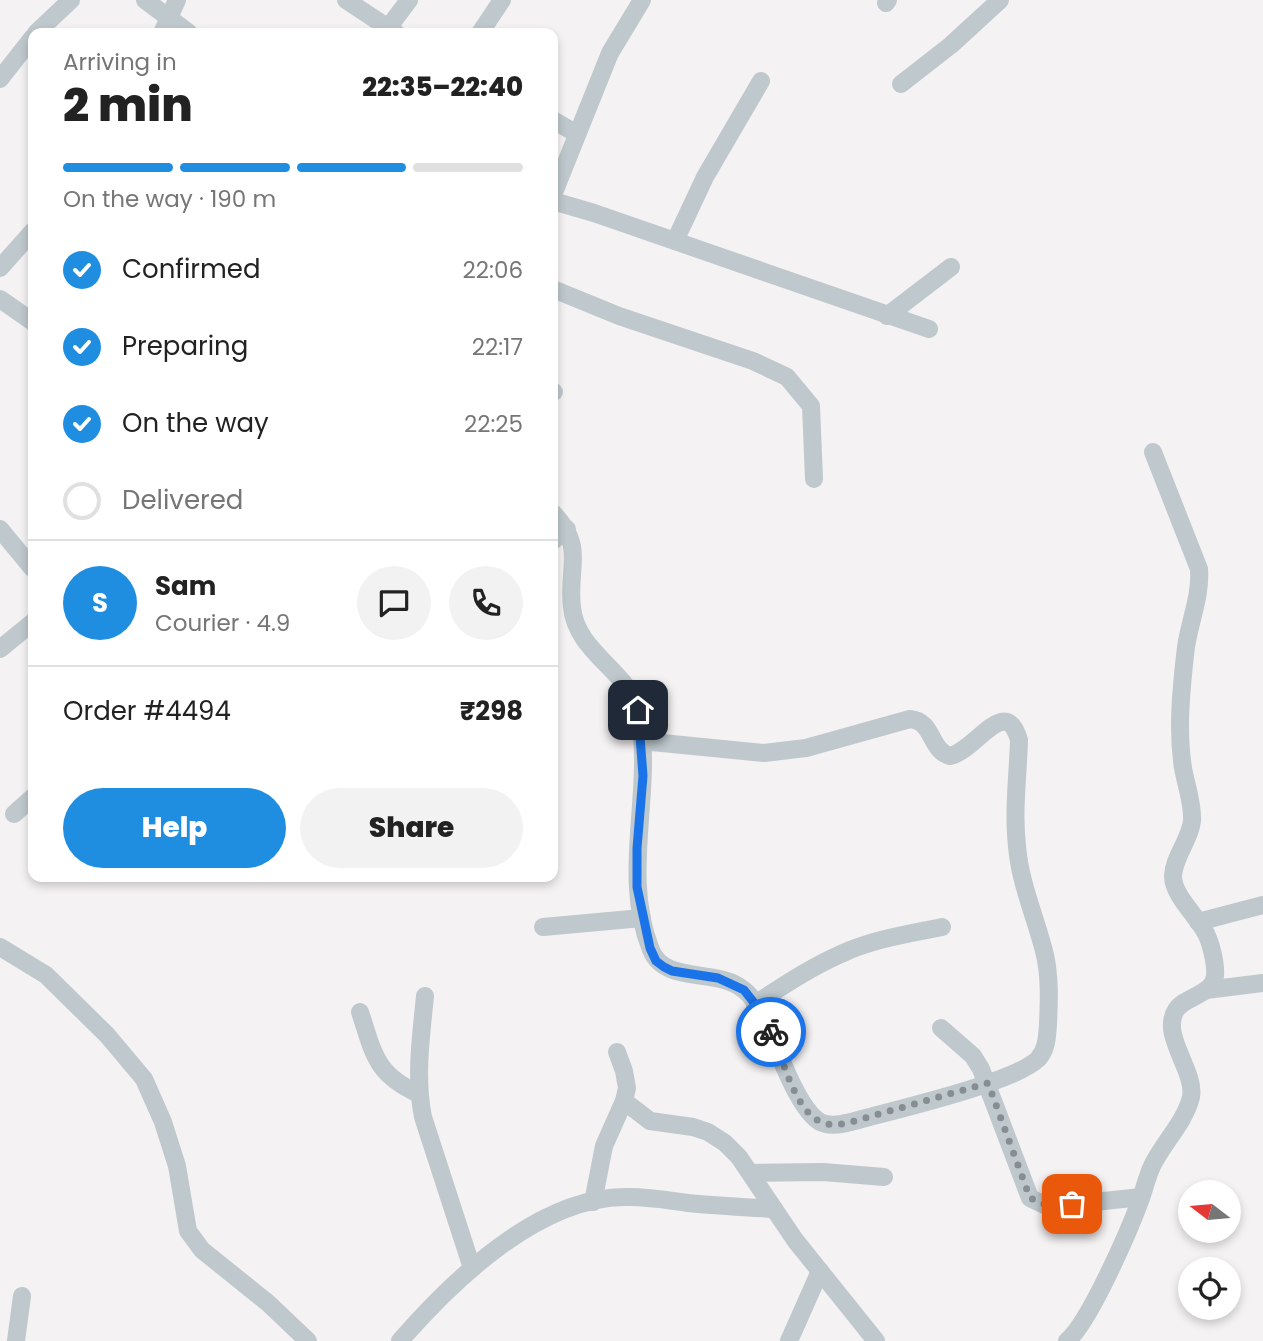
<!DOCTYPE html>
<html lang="en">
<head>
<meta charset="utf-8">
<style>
	body { margin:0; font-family:Poppins,sans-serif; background:#f2f2f2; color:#222; height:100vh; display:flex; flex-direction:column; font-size:26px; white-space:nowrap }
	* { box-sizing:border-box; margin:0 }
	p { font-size:23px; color:#767676 }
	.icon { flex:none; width:38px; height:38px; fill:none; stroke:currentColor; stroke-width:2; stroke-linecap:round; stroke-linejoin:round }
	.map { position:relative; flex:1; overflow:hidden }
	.side { position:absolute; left:28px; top:28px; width:530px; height:854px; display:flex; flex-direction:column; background:#fff; border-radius:14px; box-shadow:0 4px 10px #0003 }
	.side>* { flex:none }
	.needle { width:46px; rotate:286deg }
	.tools { position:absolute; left:1178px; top:1180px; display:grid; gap:14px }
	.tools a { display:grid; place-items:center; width:63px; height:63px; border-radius:50%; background:#fff; box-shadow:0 4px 10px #0003; font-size:35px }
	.pin { position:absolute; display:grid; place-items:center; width:60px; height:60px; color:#fff; margin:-30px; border-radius:14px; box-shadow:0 4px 10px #0006 }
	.courier { position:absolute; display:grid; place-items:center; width:70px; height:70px; margin:-35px; border:5px solid #1a73e8; border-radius:50%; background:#fff; color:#222; box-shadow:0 2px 9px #0007 }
	.summary em { font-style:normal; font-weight:800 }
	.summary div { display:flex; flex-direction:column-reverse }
	.summary { display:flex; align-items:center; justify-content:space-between; height:119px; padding:0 35px }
	h1 { font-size:46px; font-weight:800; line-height:52px }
	.bar { display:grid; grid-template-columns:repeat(4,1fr); gap:10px 7px; align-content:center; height:84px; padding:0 35px }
	.bar i { height:9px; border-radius:5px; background:#e0e0e0 }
	.bar .selected { background:#208ee0 }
	.bar p { grid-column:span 4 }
	.line { display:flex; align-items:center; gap:18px; padding:0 35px; border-top:2px solid #e0e0e0 }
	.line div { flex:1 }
	.round { display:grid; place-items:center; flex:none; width:74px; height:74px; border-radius:37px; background:#f2f2f2 }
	ol { padding:0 35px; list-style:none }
	li { display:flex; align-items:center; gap:21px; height:77px }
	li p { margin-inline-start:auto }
	li .icon { padding:7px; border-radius:50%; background:#208ee0; color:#fff; stroke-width:4 }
	li:last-child { color:#767676 }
	li i { width:38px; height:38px; border:4px solid #e0e0e0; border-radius:50% }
	.button { display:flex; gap:14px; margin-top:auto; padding:14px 35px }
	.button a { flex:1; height:80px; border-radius:42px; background:#208ee0; color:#fff; font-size:28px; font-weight:800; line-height:80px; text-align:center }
	.button a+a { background:#f2f2f2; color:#222 }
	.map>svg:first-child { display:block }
</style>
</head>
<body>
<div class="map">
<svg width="1263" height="1341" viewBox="0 0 1263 1341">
	<rect width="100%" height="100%" fill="#f4f2f2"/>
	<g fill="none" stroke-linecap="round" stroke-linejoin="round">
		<g stroke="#bec8cd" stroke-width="18">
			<path d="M145,0L189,33"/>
			<path d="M346,0L396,33"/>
			<path d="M886,3L888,0"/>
			<path d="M388,28L409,0"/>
			<path d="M36,33L71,0"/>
			<path d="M162,33L177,0"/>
			<path d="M480,33L502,0"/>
			<path d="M0,79L33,37"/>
			<path d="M901,84L951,45L1000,0"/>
			<path d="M553,120L577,134"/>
			<path d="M553,195L610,53L642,0"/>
			<path d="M553,201L594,213L929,329"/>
			<path d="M675,241L705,177L761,81"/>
			<path d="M0,268L33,231"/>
			<path d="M553,289L619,316L753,361L787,377L811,406L814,479"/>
			<path d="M0,299L33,322"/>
			<path d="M887,316L951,267"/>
			<path d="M553,391L554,392"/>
			<path d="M553,513C586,547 567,568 572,607C576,653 631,672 639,713C654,792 620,873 651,950C665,985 717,967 744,990C751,995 756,1004 760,1012C775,1039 795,1107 820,1122C830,1127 841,1124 851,1122C890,1111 1014,1083 1038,1059C1047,1049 1047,1037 1048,1024C1049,1001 1050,978 1045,955C1036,918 1020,884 1017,846C1013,811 1018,775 1019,740C1005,693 977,750 950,756C929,750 934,721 910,719L806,748L764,753L642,741"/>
			<path d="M0,529L33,569"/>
			<path d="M553,541L567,529"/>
			<path d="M0,649L33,622"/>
			<path d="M14,814L33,797"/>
			<path d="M1198,922L1263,905"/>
			<path d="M543,927L642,918"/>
			<path d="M0,947L46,975L107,1035L144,1079L163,1122L177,1166L188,1231L202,1250L268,1303L308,1341"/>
			<path d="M1206,990L1263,983"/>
			<path d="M425,996C421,1037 415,1077 423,1117L472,1268"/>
			<path d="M755,1004C783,986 811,967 841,954C873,939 908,934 942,927"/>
			<path d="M360,1012C374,1054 375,1074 419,1094"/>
			<path d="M941,1028L973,1056L981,1069L1030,1198L1049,1207L1141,1197"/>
			<path d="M624,1101L650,1121L693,1127L708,1132L725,1143L739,1157L795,1240L876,1341"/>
			<path d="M750,1173L823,1172L884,1177"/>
			<path d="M593,1202L604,1146L624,1101L627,1088L624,1071L617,1052"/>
			<path d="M16,1341L22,1296"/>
			<path d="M400,1341C453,1280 538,1198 624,1197C645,1196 667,1200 688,1203C717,1206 746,1207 774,1209"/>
			<path d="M789,1341L820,1271"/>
			<path d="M1067,1341C1089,1323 1129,1231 1140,1201C1144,1190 1147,1177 1152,1166C1163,1143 1185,1122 1191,1097C1196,1071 1160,1035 1176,1010C1185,996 1213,995 1215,976C1216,964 1211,941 1204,930C1195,914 1173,895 1173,876C1174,856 1190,840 1192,821C1193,803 1186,785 1183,768C1181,755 1180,740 1180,726C1180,700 1183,672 1186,647C1190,620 1201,596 1199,569L1153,452"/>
		</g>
	</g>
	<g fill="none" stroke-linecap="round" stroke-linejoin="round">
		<path stroke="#868e92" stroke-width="7" stroke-dasharray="0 12.6" d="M771,1032C783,1057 794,1112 823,1123C833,1126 842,1124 851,1122L988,1083L1030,1198L1049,1206L1072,1204"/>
		<path stroke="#1a73e8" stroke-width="9" d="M638,710L643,776L637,848V887L650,948L656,961L664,967L672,971L718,978L744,990L755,1004L771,1032"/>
	</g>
</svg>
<div class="tools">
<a><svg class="needle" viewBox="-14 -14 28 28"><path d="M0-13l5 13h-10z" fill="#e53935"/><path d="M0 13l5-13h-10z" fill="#767676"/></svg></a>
<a><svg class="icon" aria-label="locate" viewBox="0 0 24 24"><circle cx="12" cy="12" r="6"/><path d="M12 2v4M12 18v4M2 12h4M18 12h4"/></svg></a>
</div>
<div class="pin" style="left:1072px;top:1204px;background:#ea580c"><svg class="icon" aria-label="bag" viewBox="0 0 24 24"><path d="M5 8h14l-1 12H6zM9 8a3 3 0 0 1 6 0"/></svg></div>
<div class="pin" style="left:638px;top:710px;background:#1f2937"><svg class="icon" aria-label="home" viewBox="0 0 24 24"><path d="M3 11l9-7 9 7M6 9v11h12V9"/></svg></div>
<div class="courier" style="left:771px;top:1032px"><svg class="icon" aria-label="bike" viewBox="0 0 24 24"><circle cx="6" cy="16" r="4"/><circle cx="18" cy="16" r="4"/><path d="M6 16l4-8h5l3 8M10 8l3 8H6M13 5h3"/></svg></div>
<section class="side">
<div class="summary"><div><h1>2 min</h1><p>Arriving in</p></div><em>22:35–22:40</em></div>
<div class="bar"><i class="selected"></i><i class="selected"></i><i class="selected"></i><i></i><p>On the way · 190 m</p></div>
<ol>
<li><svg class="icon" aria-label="check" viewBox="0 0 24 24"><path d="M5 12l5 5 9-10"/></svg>Confirmed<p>22:06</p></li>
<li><svg class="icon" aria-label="check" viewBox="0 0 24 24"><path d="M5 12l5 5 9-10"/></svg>Preparing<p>22:17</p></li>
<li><svg class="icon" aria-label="check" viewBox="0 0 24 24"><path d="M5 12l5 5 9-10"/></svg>On the way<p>22:25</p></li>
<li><i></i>Delivered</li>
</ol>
<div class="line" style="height:126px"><b class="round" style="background:#208ee0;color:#fff">S</b><div><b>Sam</b><p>Courier · 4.9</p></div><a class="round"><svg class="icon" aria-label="chat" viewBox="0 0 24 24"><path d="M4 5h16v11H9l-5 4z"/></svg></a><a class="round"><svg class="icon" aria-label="phone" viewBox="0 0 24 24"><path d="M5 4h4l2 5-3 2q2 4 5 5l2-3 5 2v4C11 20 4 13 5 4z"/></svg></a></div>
<div class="line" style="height:91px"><div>Order #4494</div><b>₹298</b></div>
<div class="button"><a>Help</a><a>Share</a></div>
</section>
</div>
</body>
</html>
